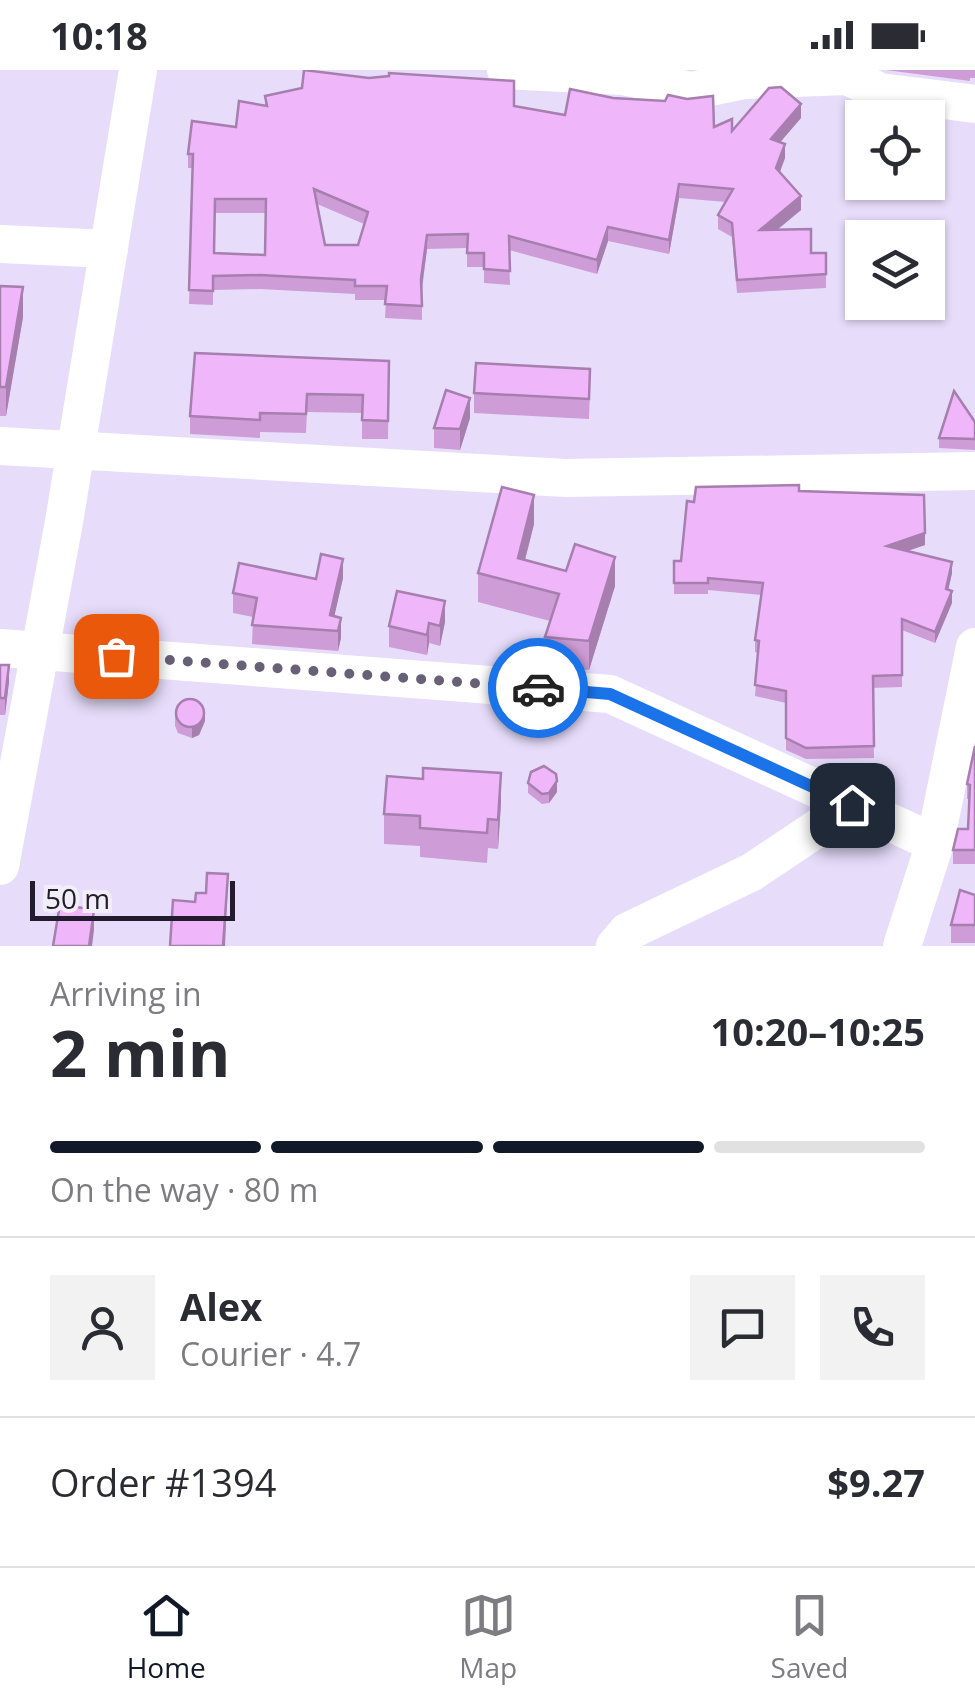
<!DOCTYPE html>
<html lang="en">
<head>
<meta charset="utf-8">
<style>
	body { margin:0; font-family:"Open Sans",sans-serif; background:#f2f2f3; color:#2b2b33; height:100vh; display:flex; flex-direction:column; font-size:38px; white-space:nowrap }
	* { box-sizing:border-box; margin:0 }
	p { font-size:32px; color:#7c7c81 }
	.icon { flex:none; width:55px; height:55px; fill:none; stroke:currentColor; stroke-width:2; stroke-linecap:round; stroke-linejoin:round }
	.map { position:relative; height:876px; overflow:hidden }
	.side { display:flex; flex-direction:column; background:#fff; flex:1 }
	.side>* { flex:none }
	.controls { position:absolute; left:845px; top:30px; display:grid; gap:20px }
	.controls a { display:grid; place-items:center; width:100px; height:100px; border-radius:0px; background:#fff; box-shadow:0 2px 8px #0004; font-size:50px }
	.scale { position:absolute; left:30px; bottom:25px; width:205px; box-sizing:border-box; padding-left:10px; border:5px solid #231c2e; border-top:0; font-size:28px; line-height:35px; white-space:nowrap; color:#231c2e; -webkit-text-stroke:8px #f2eef8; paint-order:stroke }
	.pin { position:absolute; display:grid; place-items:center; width:85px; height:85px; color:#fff; margin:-42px; border-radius:20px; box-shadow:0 5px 15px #0006 }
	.courier { position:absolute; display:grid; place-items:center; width:100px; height:100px; margin:-50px; border:8px solid #1a73e8; border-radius:50%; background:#fff; color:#222; box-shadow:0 2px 12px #0007 }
	.headline em { font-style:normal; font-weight:700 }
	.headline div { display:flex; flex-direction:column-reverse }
	.headline { display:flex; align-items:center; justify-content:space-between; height:170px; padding:0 50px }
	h1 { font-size:65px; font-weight:700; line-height:75px }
	.bar { display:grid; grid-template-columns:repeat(4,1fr); gap:15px 10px; align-content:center; height:120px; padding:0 50px }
	.bar i { height:12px; border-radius:8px; background:#e1e1e2 }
	.bar .active { background:#111827 }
	.bar p { grid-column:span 4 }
	.line { display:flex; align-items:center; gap:25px; padding:0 50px; border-top:2px solid #e1e1e2 }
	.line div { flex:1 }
	.round { display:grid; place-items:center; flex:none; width:105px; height:105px; border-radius:0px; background:#f2f2f3 }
	.status { display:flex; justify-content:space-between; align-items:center; height:70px; padding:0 50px; background:#fff; direction:ltr }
	.status svg { height:28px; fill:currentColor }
	.tab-bar { display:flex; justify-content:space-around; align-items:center; height:140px; border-top:2px solid #e1e1e2; background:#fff; font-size:28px; color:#7c7c81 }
	.tab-bar a { display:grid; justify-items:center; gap:5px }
	.tab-bar .active { color:#111827 }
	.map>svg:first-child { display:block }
</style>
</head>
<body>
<div class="status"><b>10:18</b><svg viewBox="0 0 49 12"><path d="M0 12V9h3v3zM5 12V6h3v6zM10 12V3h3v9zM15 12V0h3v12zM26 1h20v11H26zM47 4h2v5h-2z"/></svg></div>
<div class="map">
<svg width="975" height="876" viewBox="0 0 975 876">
	<rect width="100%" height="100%" fill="#e7ddfb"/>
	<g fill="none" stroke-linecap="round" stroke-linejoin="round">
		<g stroke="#fff" stroke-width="38">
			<path d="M506,0L623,6L691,21L745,10L847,6L880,22L975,34"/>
			<path d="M0,174L109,179"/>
			<path d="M0,376L566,408L975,401"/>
			<path d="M0,578L610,624L935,773"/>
			<path d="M0,796L64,452L138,0"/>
			<path d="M615,876L627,862L752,802L852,735"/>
			<path d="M902,876L935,773L975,577"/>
		</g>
	</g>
	<g fill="#ce9dd7" fill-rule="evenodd">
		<path d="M886,0H975V8H970V11Z"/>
		<path d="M265,26L514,36L565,45L714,57L732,61L801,48L780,72L785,88L780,102L801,140L777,160L811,183H826V218L737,223L732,167L718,159V145L726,132L679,128L669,184L608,171L597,204L509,180L510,215L484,213V197H467V178L427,179L422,220V250L385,248L386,230H355V224L260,219L213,220V235L189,234L193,98H188V84L236,57L265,35ZM317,134L364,154L358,175H325ZM215,143H266L265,185L214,183Z"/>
		<path d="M0,216L23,247L6,346H0Z"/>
		<path d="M389,291L388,369H362V343L307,342L306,363L260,362V368L190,364V346Z"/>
		<path d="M590,319L589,349L474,343V323Z"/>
		<path d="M470,348L460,380L434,378V358Z"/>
		<path d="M975,352V380L939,378V368Z"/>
		<path d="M799,421L925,475L907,481L952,503L948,520L952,533L935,573L902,560V617L873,618L874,688L806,689L786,680V633L755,626L758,583L755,582V570L762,525L708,520V524H674V491H681L694,432Z"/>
		<path d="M534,454L525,490L615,516L589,600L545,597V567L550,551L478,532V503Z"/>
		<path d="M343,508L334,546L341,568L338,581L252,574L253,547L233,543V523L316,509Z"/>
		<path d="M445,552L440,576L429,573L427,585L389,577V556Z"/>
		<path d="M0,595L9,612L5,645H0Z"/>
		<path d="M175,645L205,651L199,665L192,668L178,663L175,656Z"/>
		<path d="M975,676V794H953V780L968,759L969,729H967V714Z"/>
		<path d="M528,713L557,722L549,733L542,734L528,723Z"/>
		<path d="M501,733L498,779L488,778L487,793L420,787V776L384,774V744Z"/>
		<path d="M975,825V873H951V855Z"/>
	</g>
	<g fill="#a77faf">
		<path d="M801,34V48L771,83V69Z"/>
		<path d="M785,74V88L776,112V98Z"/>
		<path d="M679,114V128L669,184V170Z"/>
		<path d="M801,126V140L760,174V160Z"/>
		<path d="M608,157V171L597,204V190Z"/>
		<path d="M427,165V179L421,223V209Z"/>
		<path d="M23,217V247L6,346V317Z"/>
		<path d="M470,328V348L460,380V359Z"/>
		<path d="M534,425V454L518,517V488Z"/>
		<path d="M925,463V475L887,488V476Z"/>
		<path d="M615,487V516L589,600V571Z"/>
		<path d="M343,489V508L331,561L330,545Z"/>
		<path d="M952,492V503L946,530V519Z"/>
		<path d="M952,521V533L935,573V562Z"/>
		<path d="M445,531V552L440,576V556Z"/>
		<path d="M341,548V568L338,581V561Z"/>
		<path d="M429,553V573L427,585V565Z"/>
		<path d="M9,595V612L5,645V628Z"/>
		<path d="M205,641V651L199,665L192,668V658Z"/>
		<path d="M501,703V733L498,779V750Z"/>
		<path d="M557,711V722L549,733V723Z"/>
		<path d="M228,804L225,876H223Z"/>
		<path d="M94,840V860L92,876H89Z"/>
	</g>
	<g fill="#efb6fa" stroke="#a77faf" stroke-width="2.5" fill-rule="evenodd">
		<path d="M304,0L369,8L389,6V3L514,11V36L565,45L570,19L613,28L665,31L668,25L687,29L713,26L714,57L732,49V61L769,18L781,17L801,34L771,69L785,74L776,98L801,126L760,160L811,159V183H826V204L737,210L732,153L718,145L733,119L679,114L669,170L608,157L597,190L509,166L510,201L484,199V183H467L468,164L427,165L421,209L422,236L385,234L387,216H355V210L260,205L213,206V221L189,220L193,84H188L192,51L236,57L239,31L267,36L265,26L302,18ZM314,119L368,142L358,175H325ZM215,129H266L265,185L214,183Z"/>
		<path d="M0,216L23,217L6,317H0Z"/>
		<path d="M195,283L389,291L388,351L362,350L363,325L307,324L306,344L260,343V350L190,346Z"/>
		<path d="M476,293L590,299L589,329L474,323Z"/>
		<path d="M446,320L470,328L460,359L434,358Z"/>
		<path d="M954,321L975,352V369L939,368Z"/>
		<path d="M799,415V421L924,425L925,463L887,476L952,492L946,519L952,521L935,562L902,549V605L873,606L874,676L806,678L786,668V621L755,615L759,571L755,570L763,513L708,508V513H674V491H681L687,431L694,432L696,417Z"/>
		<path d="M502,417L534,425L518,488L566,501L575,474L615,487L589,571L545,567L559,524L478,503Z"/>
		<path d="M321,484L343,489L330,545L341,548L338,561L252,555L257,528L233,523L239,493L316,509Z"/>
		<path d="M397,521L445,531L440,556L429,553L427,565L389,556Z"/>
		<path d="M0,595H9L5,628H0Z"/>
		<circle cx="190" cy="643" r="14"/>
		<path d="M975,676V780H953L958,759H968L970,715L967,714Z"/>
		<path d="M544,696L556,704L557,711L549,723L542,724L528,713L531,702Z"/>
		<path d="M423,698L501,703L498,750L488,749L487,763L420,758V746L384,744L387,706L423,709Z"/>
		<path d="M207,803L228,804L223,876H170L173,830L195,832L196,823H206Z"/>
		<path d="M960,820L975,825V855H951Z"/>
		<path d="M60,834L94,840L89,876H53Z"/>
	</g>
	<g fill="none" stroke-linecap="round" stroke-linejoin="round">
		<path stroke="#686076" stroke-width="10" stroke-dasharray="0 18" d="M116,586L538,618"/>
		<path stroke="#1a73e8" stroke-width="12" d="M538,618L610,624L852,735"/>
	</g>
</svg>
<div class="controls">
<a><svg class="icon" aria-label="locate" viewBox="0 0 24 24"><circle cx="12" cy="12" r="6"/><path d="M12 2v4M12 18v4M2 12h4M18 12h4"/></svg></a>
<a><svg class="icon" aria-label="layers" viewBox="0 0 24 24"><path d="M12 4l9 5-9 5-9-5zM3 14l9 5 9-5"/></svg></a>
</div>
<div class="scale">50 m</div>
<div class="pin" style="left:116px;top:586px;background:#ea580c"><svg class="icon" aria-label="bag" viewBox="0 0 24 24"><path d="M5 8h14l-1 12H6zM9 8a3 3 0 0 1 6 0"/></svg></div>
<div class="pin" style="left:852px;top:735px;background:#1f2937"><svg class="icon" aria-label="home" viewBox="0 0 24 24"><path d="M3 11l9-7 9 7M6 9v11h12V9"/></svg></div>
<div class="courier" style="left:538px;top:618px"><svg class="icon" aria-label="car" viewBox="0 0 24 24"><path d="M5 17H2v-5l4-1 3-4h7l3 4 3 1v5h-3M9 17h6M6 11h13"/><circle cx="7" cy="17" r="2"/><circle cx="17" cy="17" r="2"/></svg></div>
</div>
<section class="side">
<div class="headline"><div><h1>2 min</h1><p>Arriving in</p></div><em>10:20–10:25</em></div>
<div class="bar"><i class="active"></i><i class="active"></i><i class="active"></i><i></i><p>On the way · 80 m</p></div>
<div class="line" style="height:180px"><a class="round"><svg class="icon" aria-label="person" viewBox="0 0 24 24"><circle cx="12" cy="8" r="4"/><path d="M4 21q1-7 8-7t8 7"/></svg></a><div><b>Alex</b><p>Courier · 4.7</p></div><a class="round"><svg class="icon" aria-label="chat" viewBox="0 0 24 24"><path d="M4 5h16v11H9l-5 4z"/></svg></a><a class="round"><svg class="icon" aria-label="phone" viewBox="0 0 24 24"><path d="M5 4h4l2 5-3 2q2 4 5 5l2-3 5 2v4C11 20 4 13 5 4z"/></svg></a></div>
<div class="line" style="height:130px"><div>Order #1394</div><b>$9.27</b></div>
</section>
<nav class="tab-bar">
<a class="active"><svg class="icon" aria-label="home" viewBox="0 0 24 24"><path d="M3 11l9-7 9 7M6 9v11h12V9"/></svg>Home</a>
<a><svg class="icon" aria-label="map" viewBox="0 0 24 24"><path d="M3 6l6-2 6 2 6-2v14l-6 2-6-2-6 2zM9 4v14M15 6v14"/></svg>Map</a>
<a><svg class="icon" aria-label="saved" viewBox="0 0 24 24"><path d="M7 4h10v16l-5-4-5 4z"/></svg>Saved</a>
</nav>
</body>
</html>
